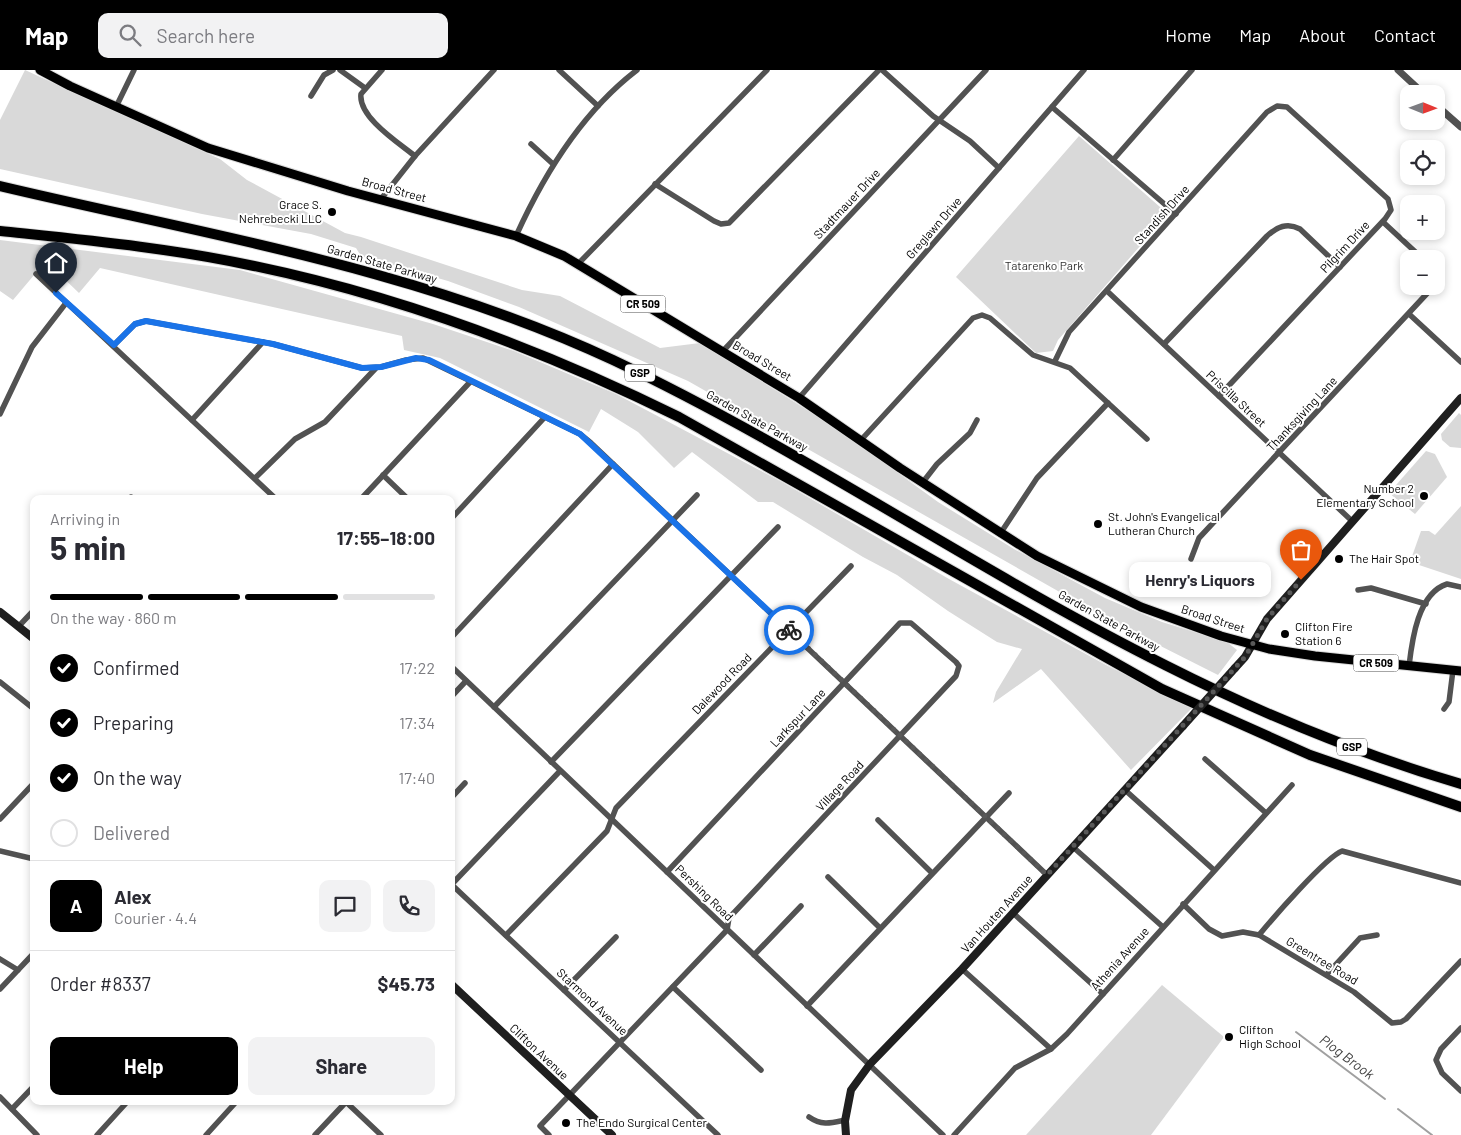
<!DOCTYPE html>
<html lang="en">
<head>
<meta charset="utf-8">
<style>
	body { margin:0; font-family:Barlow,sans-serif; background:#f2f2f3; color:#2b2b33; height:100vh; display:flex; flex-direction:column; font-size:19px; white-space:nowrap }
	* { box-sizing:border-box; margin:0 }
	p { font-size:16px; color:#7c7c81 }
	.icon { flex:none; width:28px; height:28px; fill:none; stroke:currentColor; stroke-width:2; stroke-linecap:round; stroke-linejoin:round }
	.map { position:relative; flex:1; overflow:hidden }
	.side { position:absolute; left:30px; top:425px; width:425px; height:610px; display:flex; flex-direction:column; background:#fff; border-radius:10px; box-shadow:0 2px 8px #0003 }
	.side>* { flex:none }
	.needle { width:32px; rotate:91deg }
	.fabs { position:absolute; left:1400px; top:15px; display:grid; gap:10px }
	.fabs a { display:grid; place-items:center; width:45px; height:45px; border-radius:10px; background:#fff; box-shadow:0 2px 8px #0003; font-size:25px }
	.pin { position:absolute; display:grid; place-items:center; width:42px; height:42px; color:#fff; margin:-51px -21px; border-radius:50% 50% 50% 0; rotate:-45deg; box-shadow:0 0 5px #0007 }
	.pin .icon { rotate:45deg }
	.courier { position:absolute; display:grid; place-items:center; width:50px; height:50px; margin:-25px; border:4px solid #1a73e8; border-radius:50%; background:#fff; color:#222; box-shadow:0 1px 6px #0007 }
	.bubble { position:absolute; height:35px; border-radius:10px; background:#fff; box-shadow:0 2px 8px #0003; font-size:16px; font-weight:700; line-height:35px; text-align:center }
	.summary em { font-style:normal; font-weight:700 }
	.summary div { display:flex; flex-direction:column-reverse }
	.summary { display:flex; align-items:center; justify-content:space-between; height:85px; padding:0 20px }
	h1 { font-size:32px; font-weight:700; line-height:38px }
	.bar { display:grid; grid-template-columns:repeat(4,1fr); gap:8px 5px; align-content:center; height:60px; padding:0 20px }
	.bar i { height:6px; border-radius:4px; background:#e1e1e2 }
	.bar .current { background:#000 }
	.bar p { grid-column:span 4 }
	.line { display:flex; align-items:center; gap:12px; padding:0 20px; border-top:1px solid #e1e1e2 }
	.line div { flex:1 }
	.round { display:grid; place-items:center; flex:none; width:52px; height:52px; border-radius:10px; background:#f2f2f3 }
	ol { padding:0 20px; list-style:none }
	li { display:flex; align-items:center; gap:15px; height:55px }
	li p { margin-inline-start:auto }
	li .icon { padding:5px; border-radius:50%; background:#000; color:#fff; stroke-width:4 }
	li:last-child { color:#7c7c81 }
	li i { width:28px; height:28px; border:2px solid #e1e1e2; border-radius:50% }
	.primary-button { display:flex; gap:10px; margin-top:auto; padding:10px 20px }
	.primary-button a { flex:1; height:58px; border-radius:10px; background:#000; color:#fff; font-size:20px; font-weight:700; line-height:58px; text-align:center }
	.primary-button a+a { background:#f2f2f3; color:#2b2b33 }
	header { display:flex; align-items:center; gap:30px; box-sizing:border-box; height:70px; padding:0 25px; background:#000; color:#fff }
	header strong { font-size:24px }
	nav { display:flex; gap:28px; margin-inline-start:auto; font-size:18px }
	.search { width:350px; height:45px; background:#f2f2f3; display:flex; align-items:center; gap:12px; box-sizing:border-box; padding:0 18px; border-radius:10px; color:#7c7c81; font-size:19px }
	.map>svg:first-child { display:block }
</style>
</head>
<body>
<header>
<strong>Map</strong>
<div class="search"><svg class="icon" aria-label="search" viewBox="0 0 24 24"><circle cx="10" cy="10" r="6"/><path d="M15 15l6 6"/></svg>Search here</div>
<nav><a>Home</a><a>Map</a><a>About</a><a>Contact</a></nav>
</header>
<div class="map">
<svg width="1461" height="1065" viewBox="0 0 1461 1065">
	<rect width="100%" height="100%" fill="#fff"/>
	<g fill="#d9d9d9">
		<path d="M25,0L220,89L247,110L345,163L361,167L522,220L560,226L660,278L700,273L839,360L938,432L1014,479L1105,528L1162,552L1227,572L1237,580L1218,605L1109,550L688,311L519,237L448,211L361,186L356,178L311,164L202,144L0,99V50Z"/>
		<path d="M1079,66L1168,144L1058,270L1053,281L1036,283L956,207Z"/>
		<path d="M0,170L240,200L433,254L514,281L616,324L782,412L949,509L1106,595L1192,638L1131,700L1041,599L993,633L996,622L1022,579L997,572L948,541L897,505L863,487L773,432H758L692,382L674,398L638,362L601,339L589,362L440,288L404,280L402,266L100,198L79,223L55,200L40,198L13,230L0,221Z"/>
		<path d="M1459,343L1461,345V378L1450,377L1442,370L1441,364Z"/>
		<path d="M1426,381L1435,384L1447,407L1415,444L1389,423Z"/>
		<path d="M1461,436V509L1410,492L1421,461H1429L1435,465Z"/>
		<path d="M1162,915L1224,967L1151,1065H1026Z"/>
	</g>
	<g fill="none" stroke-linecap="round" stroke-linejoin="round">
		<g stroke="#a0a0a0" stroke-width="2">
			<path d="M1296,962L1385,1029"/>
			<path d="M1398,1039L1432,1065"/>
		</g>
		<g stroke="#dbdbdb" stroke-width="11">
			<path id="primary" d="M40,0L70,16L208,78L348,121L516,166L564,186L799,328L900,398L1037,486L1141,537L1221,566L1269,579L1315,586L1461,601"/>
		</g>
		<g stroke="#dbdbdb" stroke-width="12">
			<g id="motorway">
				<path d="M0,116C207,165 419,199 613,290C803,380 977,501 1165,595C1260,643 1359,684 1461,714"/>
				<path d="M0,161C85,170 171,178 254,196C403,227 543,280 679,347L1162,619L1310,685L1461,737"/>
			</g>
		</g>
		<g stroke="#525252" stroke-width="5.5">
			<path d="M340,0L365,18"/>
			<path d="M382,0L361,24C358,47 399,73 415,86"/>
			<path d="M559,0L598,36"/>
			<path d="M882,0L933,46L970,71L999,98"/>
			<path d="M311,26L324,5L333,0"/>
			<path d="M116,37L134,0"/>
			<path d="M1052,37L1176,144"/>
			<path d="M531,74L553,94"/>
			<path d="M1113,90L1192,0"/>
			<path d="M655,114L714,151L721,154L729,153L879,0"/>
			<path d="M381,129L415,86L494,0"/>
			<path d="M1383,152L1423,189"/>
			<path d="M516,166C544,104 582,42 637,0"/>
			<path d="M578,194L767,0"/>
			<path d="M1436,201V213"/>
			<path d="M36,204L276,429"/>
			<path d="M1107,221L1352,451"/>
			<path d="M1409,244L1461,292"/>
			<path d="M1164,274L1267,166C1277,157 1287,152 1300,159L1340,197"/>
			<path d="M114,275L135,254L146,251L273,274L362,298L381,297L406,290L423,288L580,364L591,373L1047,805"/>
			<path d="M723,281L986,0"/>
			<path d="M1055,291L1069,262L1267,42L1277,36L1287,37L1388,129L1391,140L1385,149L1219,326"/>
			<path d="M799,328L1084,0"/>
			<path d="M0,344L32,277L66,233"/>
			<path d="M192,350L263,272"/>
			<path d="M861,370L973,248L982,245L990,248L1033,285L1070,298L1147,369"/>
			<path d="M383,405L408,429"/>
			<path d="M255,408L295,369L325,352L376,298"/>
			<path d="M923,412L937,394L970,363L977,350"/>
			<path d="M131,429V427"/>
			<path d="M361,429L471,311"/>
			<path d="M451,449L545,347"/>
			<path d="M1000,464L1037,408L1108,333"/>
			<path d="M1191,489L1199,468L1434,216"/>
			<path d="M1358,520L1371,518L1426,534"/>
			<path d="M18,557L34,540"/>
			<path d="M451,568L613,394"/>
			<path d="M451,596L943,1065"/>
			<path d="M1409,596C1412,570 1418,523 1447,514L1461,517"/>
			<path d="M0,612L34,639"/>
			<path d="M451,627L466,611"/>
			<path d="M494,637L697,425"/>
			<path d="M1444,639L1449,632L1453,600"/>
			<path d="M1205,689L1266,743"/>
			<path d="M551,692L778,457"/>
			<path d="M1125,720L1214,800"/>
			<path d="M451,728L465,713"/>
			<path d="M0,749L34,713"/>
			<path d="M878,750L932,803"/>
			<path d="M1073,777L1163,857"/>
			<path d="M0,781L34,789"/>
			<path d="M828,807L880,858"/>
			<path d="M451,814L718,1065"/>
			<path d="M452,814L560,701"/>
			<path d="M1183,834L1209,859L1222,866L1243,862L1259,865L1354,922L1392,953L1401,952L1406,949L1461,891"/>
			<path d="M1013,843L1103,924"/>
			<path d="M506,865L607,761L616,738L851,496"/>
			<path d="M1259,865C1273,848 1326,787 1342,781L1461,813"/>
			<path d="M754,885L801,836"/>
			<path d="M0,889L18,900"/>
			<path d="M962,899L1051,979"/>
			<path d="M1327,904L1360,868L1377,865"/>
			<path d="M673,917L761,1000"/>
			<path d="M0,919L34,883"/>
			<path d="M564,920L616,867"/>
			<path d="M807,936L1009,723"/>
			<path d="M1461,958L1441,979L1436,990L1442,1003L1461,1021"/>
			<path d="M0,1027L37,1065"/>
			<path d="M345,1031L381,1065"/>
			<path d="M12,1039L34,1016"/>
			<path d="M809,1047C822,1056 831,1053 845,1050"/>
			<path d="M97,1065L128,1031"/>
			<path d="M206,1065L237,1031"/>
			<path d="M315,1065L346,1032"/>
			<path d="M549,1065L540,1056L727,860L729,848L956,606L959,596L956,592L911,553H900L667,802"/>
			<path d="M954,1065L1015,998L1051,979L1067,964L1292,715"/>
		</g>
		<g stroke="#525252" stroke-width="7">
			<path d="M1398,0L1424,24"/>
			<path d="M1436,35L1461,57"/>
		</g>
		<g stroke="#1f1f1f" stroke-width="8">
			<path d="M0,542L34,569"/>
			<path d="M1235,598L1245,587L1267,549L1461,328"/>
			<path d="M451,914L612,1065"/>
			<path d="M846,1065L845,1051L851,1020L870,994L962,899L1183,656"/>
		</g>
		<use href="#primary" stroke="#000" stroke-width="9"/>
		<use href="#motorway" stroke="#000" stroke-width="10"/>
		<path stroke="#1f1f1f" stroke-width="8" d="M1183,656L1235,598"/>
	</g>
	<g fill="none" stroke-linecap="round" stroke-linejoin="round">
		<path stroke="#595959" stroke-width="5" stroke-dasharray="0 9" d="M789,560L1047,805L1245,587L1267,549L1301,510"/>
		<path stroke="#1a73e8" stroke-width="6" d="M56,223L114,275L135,254L146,251L273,274L362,298L381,297L416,288L429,290L580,364L789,560"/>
	</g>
	<g fill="#000" stroke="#fff" stroke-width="2">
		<circle cx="332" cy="142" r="5"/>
		<circle cx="1424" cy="426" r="5"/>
		<circle cx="1098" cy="454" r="5"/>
		<circle cx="1339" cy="489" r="5"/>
		<circle cx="1285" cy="564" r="5"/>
		<circle cx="1229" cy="967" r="5"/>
		<circle cx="566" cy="1053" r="5"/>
	</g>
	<g text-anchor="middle" stroke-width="4" stroke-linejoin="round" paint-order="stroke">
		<g fill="#fff" stroke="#4c4c4c" stroke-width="1">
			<rect x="620.5" y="225.5" width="45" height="17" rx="4"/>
			<rect x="625" y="294.5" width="30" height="17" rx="4"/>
			<rect x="1353.5" y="584.5" width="45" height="17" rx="4"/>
			<rect x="1337" y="668.5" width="30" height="17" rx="4"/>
		</g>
		<g font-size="11" font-weight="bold" fill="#000">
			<text x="643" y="238">CR 509</text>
			<text x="640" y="307">GSP</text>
			<text x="1376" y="597">CR 509</text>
			<text x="1352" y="681">GSP</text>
		</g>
		<g font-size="12" fill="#000" stroke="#fff">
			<text transform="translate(394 120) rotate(15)" y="4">Broad Street</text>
			<text transform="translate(847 134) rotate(-47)" y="4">Stadtmauer Drive</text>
			<text transform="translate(1162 145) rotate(-48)" y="4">Standish Drive</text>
			<text transform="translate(934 158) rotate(-49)" y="4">Greglawn Drive</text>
			<text transform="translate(1345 177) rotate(-47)" y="4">Pilgrim Drive</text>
			<text transform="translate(382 194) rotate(16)" y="4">Garden State Parkway</text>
			<text transform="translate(762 291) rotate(31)" y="4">Broad Street</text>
			<text transform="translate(1236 329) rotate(43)" y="4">Priscilla Street</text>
			<text transform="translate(1302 344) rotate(-47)" y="4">Thanksgiving Lane</text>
			<text transform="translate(757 351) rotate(29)" y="4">Garden State Parkway</text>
			<text transform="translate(1213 549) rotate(18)" y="4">Broad Street</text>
			<text transform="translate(1109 551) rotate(29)" y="4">Garden State Parkway</text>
			<text transform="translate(722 614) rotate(-46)" y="4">Dalewood Road</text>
			<text transform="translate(798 648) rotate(-47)" y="4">Larkspur Lane</text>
			<text transform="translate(840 716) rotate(-47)" y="4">Village Road</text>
			<text transform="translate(704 823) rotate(44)" y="4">Pershing Road</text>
			<text transform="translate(997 844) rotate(-48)" y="4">Van Houten Avenue</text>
			<text transform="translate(1120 889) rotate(-48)" y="4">Athenia Avenue</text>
			<text transform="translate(1322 891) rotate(31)" y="4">Greentree Road</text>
			<text transform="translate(592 932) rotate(43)" y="4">Starmond Avenue</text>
			<text transform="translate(539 982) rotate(43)" y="4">Clifton Avenue</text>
		</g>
		<g font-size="12" fill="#000" stroke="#fff" text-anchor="start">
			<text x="322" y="139" text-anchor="end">Grace S.<tspan x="322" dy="14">Nehrebecki LLC</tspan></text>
			<text x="1414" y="423" text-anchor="end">Number 2<tspan x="1414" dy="14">Elementary School</tspan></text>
			<text x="1108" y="451">St. John's Evangelical<tspan x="1108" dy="14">Lutheran Church</tspan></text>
			<text x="1349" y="493">The Hair Spot</text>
			<text x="1295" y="561">Clifton Fire<tspan x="1295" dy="14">Station 6</tspan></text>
			<text x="1239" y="964">Clifton<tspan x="1239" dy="14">High School</tspan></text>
			<text x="576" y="1057">The Endo Surgical Center</text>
		</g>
		<g font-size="12" fill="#303030" stroke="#fff">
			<text x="1044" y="200">Tatarenko Park</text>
		</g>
		<g font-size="14" font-style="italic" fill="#414141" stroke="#fff">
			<text transform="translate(1347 987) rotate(37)" y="5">Plog Brook</text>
		</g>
	</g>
</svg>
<div class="fabs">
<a><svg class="needle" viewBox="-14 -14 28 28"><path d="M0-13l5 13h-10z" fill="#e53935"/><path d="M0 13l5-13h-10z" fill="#7c7c81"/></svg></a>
<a><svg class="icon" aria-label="locate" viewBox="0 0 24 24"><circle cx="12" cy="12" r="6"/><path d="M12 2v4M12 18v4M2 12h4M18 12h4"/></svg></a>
<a>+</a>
<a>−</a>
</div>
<div class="pin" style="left:1301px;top:510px;background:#ea580c"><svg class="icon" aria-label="bag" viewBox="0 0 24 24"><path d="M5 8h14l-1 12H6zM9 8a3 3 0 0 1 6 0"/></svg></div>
<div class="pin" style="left:56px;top:223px;background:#1f2937"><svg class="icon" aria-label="home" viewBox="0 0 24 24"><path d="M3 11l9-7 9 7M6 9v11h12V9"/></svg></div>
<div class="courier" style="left:789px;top:560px"><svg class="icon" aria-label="bike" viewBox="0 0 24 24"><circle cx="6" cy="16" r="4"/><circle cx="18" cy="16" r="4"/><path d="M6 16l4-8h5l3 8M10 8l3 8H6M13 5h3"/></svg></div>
<div class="bubble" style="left:1129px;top:492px;width:142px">Henry's Liquors</div>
<section class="side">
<div class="summary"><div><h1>5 min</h1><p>Arriving in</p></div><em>17:55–18:00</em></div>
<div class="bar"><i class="current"></i><i class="current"></i><i class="current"></i><i></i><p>On the way · 860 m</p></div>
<ol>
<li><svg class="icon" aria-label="check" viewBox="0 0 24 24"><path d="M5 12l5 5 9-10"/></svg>Confirmed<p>17:22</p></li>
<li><svg class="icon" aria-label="check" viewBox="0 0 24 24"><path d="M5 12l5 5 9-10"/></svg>Preparing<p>17:34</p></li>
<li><svg class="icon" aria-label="check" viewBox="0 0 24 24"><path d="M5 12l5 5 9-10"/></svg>On the way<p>17:40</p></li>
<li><i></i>Delivered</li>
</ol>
<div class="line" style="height:90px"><b class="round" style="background:#000;color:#fff">A</b><div><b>Alex</b><p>Courier · 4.4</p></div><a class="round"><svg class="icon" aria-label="chat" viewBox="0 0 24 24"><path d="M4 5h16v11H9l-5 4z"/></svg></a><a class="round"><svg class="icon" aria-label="phone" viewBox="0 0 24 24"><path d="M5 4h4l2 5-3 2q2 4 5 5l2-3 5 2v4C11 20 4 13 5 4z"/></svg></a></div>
<div class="line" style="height:65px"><div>Order #8337</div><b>$45.73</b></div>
<div class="primary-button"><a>Help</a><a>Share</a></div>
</section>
</div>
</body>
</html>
